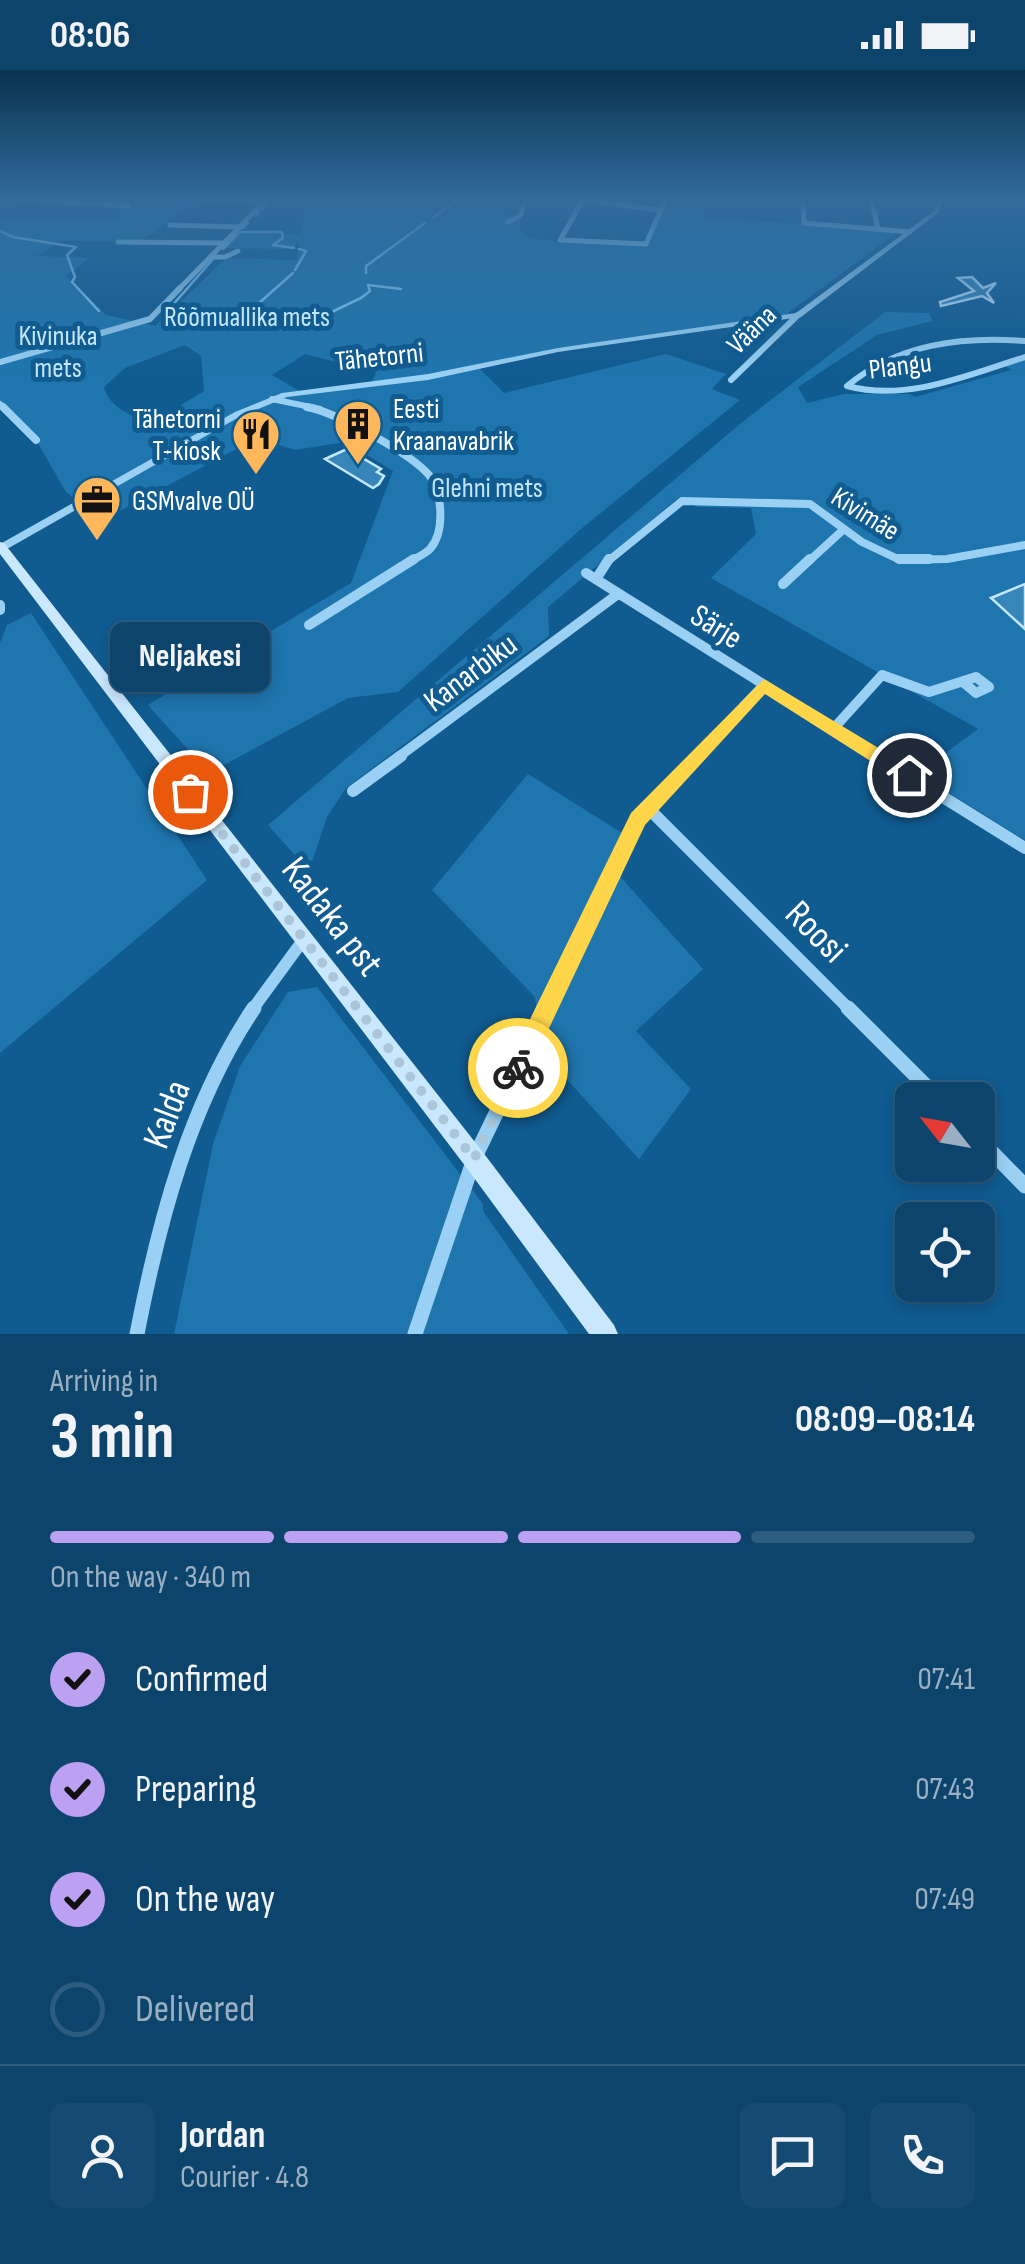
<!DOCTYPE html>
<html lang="en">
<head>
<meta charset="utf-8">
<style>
	body { margin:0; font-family:"Sofia Sans Condensed",sans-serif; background:#154b72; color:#f1f3f6; height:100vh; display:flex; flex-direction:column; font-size:38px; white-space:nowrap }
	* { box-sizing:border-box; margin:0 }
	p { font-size:32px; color:#9ab0c2 }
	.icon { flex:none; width:55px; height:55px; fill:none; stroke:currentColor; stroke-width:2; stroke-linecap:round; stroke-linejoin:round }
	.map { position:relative; height:1264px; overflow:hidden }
	.panel { display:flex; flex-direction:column; background:#0c446c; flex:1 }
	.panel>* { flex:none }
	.needle { width:65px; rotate:301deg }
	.controls { position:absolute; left:895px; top:1012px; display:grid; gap:20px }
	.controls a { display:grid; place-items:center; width:100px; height:100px; border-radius:15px; background:#0c446c; box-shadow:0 5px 15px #0003,0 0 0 2px #2c5c7f; font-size:50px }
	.pin { position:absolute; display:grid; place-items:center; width:85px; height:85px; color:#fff; margin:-42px; border:5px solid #fff; border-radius:50%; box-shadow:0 2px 10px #0007 }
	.courier { position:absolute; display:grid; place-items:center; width:100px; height:100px; margin:-50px; border:8px solid #ffd54a; border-radius:50%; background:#fff; color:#222; box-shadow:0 2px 12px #0007 }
	.bubble { position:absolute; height:70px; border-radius:15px; background:#0c446c; box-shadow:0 5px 15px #0003,0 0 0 2px #2c5c7f; font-size:32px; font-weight:700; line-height:70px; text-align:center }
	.overview em { font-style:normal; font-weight:700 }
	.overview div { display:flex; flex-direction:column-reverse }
	.overview { display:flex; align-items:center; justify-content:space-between; height:170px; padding:0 50px }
	h1 { font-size:65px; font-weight:700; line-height:75px }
	.bar { display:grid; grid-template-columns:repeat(4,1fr); gap:15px 10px; align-content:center; height:120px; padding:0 50px }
	.bar i { height:12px; border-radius:8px; background:#2c5c7f }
	.bar .current { background:#bca0f2 }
	.bar p { grid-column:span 4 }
	.line { display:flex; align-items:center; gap:25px; padding:0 50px; border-top:2px solid #2c5c7f }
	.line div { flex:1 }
	.round { display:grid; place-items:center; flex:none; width:105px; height:105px; border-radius:15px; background:#154b72 }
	ol { padding:0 50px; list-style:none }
	li { display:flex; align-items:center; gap:30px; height:110px }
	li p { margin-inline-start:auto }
	li .icon { padding:10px; border-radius:50%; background:#bca0f2; color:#111; stroke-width:4 }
	li:last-child { color:#9ab0c2 }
	li i { width:55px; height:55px; border:5px solid #2c5c7f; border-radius:50% }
	.status { display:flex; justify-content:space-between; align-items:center; height:70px; padding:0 50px; background:#0c446c; direction:ltr }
	.status svg { height:28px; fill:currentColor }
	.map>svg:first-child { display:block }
</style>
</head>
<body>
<div class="status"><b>08:06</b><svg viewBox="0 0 49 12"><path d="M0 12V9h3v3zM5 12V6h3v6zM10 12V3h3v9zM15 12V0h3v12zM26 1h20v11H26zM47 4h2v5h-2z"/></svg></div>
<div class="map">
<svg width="1025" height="1264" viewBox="0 0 1025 1264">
	<rect width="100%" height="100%" fill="#105b90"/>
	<g fill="#1f75ad" fill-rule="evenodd">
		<path d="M361,128H510L499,144L522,147L519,157L528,168L580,174H646L666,128H707L703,147L899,161L780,249L558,280L479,298L504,323L666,284L726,304L712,319L740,330L581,459L398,622L348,628L209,703L148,635L351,513L393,401L346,372L295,380L257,368L103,450L66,422L36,370L0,334V149H114L138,132L187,136L142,171H59L37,186L89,188L66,206L106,245L155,256L222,192L230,188L296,190L300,178L298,170L294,179L223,178L239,163L300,164L307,134ZM185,275L201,286L204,321L153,352C132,346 110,339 104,317L125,298ZM305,284L376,302L372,312L299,321L272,305Z"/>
		<path d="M885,242L929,243L932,251L877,265L798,317L807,333L844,324H910L915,327L1011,300L1004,295L1025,290V770L928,710L948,681L978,659L711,508L756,464L751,438L698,437L677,429L548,537L549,566L346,718L327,747L309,801L268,755L741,353Z"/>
		<path d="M31,543L207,810L0,983V573L7,555Z"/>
		<path d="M528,704L622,763L607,792L703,899L636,961L691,1019L639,1089L543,983L535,927L432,820Z"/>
		<path d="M317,917L483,1134V1141L569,1264H174L213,1074L240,996L288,922Z"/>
	</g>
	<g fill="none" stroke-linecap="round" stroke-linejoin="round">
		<g stroke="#8ccdf6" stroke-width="2.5">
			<path d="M263,138L272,128"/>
			<path d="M256,146L259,142"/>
			<path d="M434,147L461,128"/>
			<path d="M243,158L248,153"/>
			<path d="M0,161L13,167L76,177L67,185L75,207L72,212L99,241"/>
			<path d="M240,162H282L283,168L273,175L294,178"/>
			<path d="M223,179L239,163"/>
			<path d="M295,200L306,181L299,179"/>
			<path d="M366,203V196L425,153"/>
			<path d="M163,246L214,188"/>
			<path d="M168,248L288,259"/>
			<path d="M292,257L250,241L293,203"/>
			<path d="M296,259L361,228L370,221L368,215L401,219"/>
		</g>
	</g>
	<g fill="#3886b9" stroke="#c2e6fd" stroke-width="2.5">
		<path d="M972,207L983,218L996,213L987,223L994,233L982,226L941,236L940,232L974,221L958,208Z"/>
		<path d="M347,379L381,399L377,402L384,406L379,414L373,418L325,389Z"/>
		<path d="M1025,514V559L991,528Z"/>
	</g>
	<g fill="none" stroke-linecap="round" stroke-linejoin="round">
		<g stroke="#9ad0f3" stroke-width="5">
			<path d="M0,128L128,136"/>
			<path d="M584,128L560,170L646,174L666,128"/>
			<path d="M803,128L804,153L910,162"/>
			<path d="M871,128L878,159"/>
			<path d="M201,129L265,131"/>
			<path d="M583,130L661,140"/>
			<path d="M508,152L520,146L526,128"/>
			<path d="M170,155L239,157"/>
			<path d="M118,172L223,173"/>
			<path d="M210,187H225L238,181"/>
			<path d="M177,221L268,128"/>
		</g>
		<g stroke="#9ad0f3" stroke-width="6">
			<path d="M1025,271C961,266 898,274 847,316C907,332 968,305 1025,287"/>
			<path d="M0,292L150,249L180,218"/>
			<path d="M731,310L798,245"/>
			<path d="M272,329L320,339"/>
			<path d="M0,334L5,339"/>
		</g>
		<g stroke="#9ad0f3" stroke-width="8">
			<path d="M3,337L36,370"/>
			<path d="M307,337C335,342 410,383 429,405C443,422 445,462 430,479C425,484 416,488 410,492"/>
			<path d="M607,492L682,431L810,434L862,472L900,490L947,489L1025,475"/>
			<path d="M808,492L844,459"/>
		</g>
		<g stroke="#9ad0f3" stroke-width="10">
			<path d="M899,489H929"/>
			<path d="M586,503L881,688"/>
			<path d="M596,509L609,489"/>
			<path d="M783,514L810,489"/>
			<path d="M0,535V540"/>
			<path d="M309,555L414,489"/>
			<path d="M834,658L882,605L929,622L976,607L989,617L976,623L964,613"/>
			<path d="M397,688L618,524"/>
			<path d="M695,688L764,615"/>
		</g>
		<g stroke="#9ad0f3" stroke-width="12">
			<path d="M877,686L1025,778"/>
			<path d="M353,721L401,686"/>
			<path d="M648,738L850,940"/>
			<path d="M252,940L304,869"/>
			<path d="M546,940L638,749L698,686"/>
		</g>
		<g stroke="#9ad0f3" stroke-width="15">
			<path d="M848,938L940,1030"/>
			<path d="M978,1068L1025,1116"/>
			<path d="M137,1264C159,1151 189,1035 254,938"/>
			<path d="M415,1264L474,1089L547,938"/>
		</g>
		<path fill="#9ad0f3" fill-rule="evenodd" d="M940,128H945L938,143L801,247L558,282L428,310L287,327L241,346L0,483V474L235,342L282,323L428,304L558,278L796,243L934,141Z"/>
		<path fill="#c9e7fd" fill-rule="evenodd" d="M0,472L4,473L482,1081L614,1255L618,1264H589L466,1097L0,484Z"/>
	</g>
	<linearGradient id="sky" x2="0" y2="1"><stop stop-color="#09324f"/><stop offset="0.42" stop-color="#316c9c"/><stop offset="1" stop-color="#316c9c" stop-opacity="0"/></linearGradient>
	<rect width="1025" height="305" fill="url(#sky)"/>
	<path fill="#ffd54a" d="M764,609L915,700V711H902L765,624L645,755L526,1007L518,1010L510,1007L506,998L510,990L631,743Z"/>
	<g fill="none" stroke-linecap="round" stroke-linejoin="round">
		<path stroke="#abc6d8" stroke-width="10" stroke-dasharray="0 18" d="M190,722L474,1089L518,998"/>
	</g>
	<defs>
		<g id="building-pin" transform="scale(2.5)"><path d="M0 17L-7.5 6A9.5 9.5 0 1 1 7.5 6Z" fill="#ffb75c" stroke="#105b90"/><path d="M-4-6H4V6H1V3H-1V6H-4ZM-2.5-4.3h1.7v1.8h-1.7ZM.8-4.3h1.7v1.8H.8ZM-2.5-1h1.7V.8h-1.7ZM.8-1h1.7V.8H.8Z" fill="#111"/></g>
		<g id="restaurant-pin" transform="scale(2.5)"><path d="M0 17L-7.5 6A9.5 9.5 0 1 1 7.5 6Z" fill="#ffb75c" stroke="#105b90"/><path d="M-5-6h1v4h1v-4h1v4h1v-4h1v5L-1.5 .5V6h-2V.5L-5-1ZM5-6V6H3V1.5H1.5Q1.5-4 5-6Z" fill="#111"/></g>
		<g id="office-pin" transform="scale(2.5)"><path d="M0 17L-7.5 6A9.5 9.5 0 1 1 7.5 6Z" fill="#ffb75c" stroke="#105b90"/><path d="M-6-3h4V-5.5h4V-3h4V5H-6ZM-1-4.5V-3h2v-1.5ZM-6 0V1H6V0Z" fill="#111"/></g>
	</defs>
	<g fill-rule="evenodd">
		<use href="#building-pin" x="358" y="354"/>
		<use href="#restaurant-pin" x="256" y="364"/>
		<use href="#office-pin" x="97" y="430"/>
	</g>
	<g text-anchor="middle" stroke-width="10" stroke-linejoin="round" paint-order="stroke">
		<g font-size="28" fill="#c2e6fd" stroke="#105b90">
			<text x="247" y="256">Rõõmuallika mets</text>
			<text x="58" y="275">Kivinuka<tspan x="58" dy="32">mets</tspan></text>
			<text x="487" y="427">Glehni mets</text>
		</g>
		<g font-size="28" fill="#fff" stroke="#105b90">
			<text transform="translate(751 259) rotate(-44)" y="10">Vääna</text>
			<text transform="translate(379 286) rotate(-6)" y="10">Tähetorni</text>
			<text transform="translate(900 295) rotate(-7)" y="10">Plangu</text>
			<text transform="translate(866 443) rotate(32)" y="10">Kivimäe</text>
		</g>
		<g font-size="28" fill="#fff" stroke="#105b90" text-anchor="start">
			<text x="393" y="348">Eesti<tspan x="393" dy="32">Kraanavabrik</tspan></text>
			<text x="221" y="358" text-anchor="end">Tähetorni<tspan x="221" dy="32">T-kiosk</tspan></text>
			<text x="132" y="440">GSMvalve OÜ</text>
		</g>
		<g font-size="32" fill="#fff" stroke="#105b90">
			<text transform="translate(717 556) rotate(32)" y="11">Särje</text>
			<text transform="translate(470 602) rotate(-37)" y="11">Kanarbiku</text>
		</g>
		<g font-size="38" fill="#fff" stroke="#105b90">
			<text transform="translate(333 846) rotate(52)" y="13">Kadaka pst</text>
			<text transform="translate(817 861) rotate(45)" y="13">Roosi</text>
			<text transform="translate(166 1044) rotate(-69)" y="13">Kalda</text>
		</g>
	</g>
</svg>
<div class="controls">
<a><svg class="needle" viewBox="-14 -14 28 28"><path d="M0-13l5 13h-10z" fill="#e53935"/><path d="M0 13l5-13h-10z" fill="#9ab0c2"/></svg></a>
<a><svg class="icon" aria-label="locate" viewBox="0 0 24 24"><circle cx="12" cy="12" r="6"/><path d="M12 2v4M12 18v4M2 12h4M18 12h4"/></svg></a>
</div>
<div class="pin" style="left:190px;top:722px;background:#ea580c"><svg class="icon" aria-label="bag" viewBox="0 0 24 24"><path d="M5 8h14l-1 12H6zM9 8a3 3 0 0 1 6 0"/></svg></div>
<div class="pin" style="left:909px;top:705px;background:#1f2937"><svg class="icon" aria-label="home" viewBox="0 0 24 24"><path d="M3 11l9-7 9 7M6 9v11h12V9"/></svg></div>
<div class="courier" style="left:518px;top:998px"><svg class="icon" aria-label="bike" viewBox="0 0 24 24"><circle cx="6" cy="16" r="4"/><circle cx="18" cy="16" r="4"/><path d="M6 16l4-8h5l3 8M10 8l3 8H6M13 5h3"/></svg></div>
<div class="bubble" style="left:110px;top:552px;width:160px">Neljakesi</div>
</div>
<section class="panel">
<div class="overview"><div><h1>3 min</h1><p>Arriving in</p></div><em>08:09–08:14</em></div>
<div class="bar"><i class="current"></i><i class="current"></i><i class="current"></i><i></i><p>On the way · 340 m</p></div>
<ol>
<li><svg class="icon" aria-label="check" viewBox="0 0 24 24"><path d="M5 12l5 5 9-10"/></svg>Confirmed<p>07:41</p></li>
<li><svg class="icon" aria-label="check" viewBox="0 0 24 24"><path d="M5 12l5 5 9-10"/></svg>Preparing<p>07:43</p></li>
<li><svg class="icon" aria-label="check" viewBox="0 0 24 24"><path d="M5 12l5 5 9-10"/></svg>On the way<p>07:49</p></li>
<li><i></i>Delivered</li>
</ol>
<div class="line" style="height:180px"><a class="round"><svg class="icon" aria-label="person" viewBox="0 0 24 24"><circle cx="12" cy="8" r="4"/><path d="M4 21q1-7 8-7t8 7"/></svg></a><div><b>Jordan</b><p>Courier · 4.8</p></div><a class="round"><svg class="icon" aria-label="chat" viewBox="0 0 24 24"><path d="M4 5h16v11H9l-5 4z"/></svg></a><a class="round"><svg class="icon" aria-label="phone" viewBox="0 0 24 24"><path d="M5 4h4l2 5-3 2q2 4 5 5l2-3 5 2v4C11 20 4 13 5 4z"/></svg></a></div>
</section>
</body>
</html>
